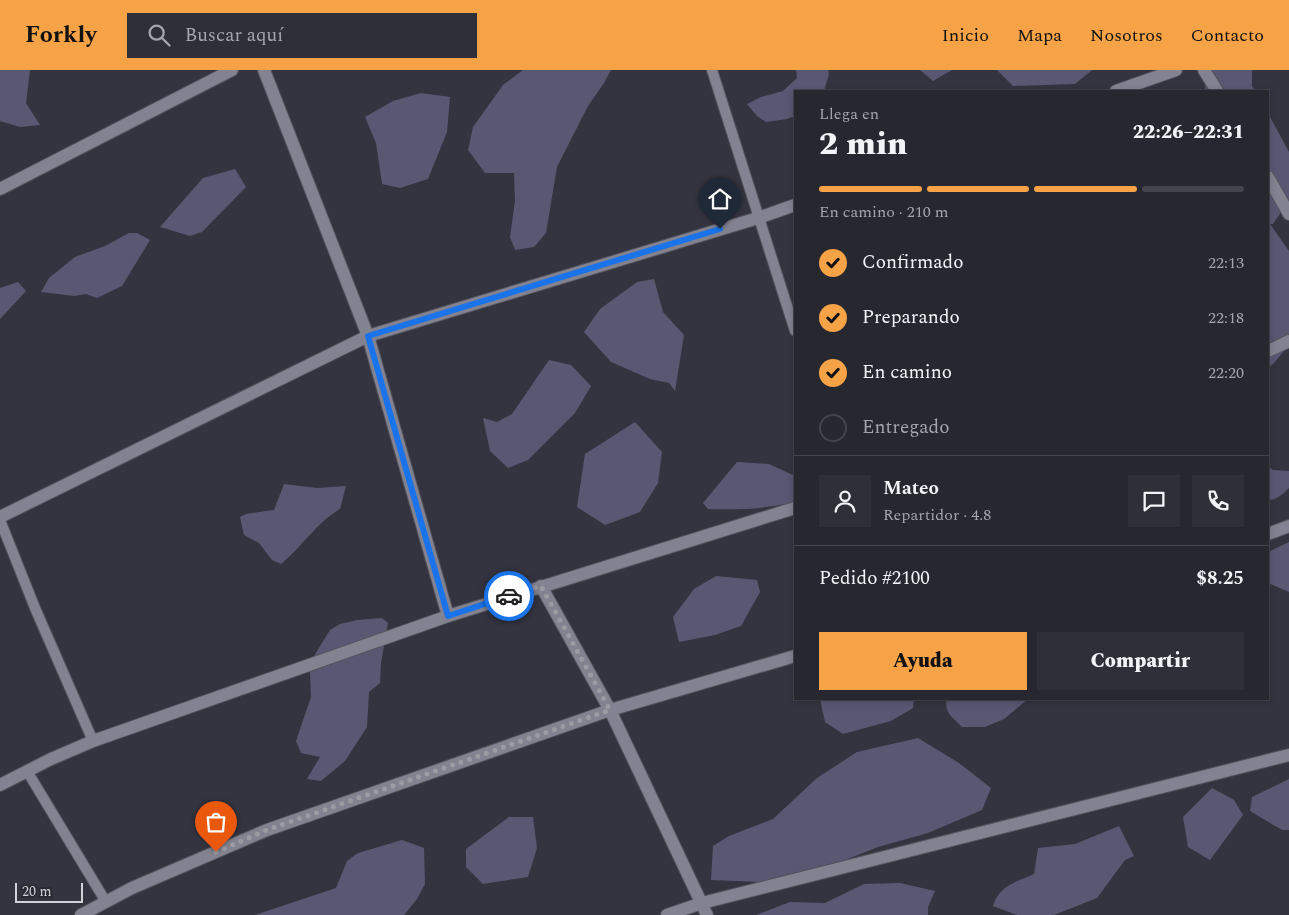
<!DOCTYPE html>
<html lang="es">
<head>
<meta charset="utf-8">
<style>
	body { margin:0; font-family:Spectral,serif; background:#2f2f38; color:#f1f3f6; height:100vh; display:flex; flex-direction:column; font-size:19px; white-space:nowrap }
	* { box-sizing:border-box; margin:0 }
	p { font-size:16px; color:#a4a5ab }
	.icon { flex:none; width:28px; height:28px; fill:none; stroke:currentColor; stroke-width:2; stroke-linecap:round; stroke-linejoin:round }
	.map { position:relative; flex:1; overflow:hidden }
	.sheet { position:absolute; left:794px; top:20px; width:475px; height:610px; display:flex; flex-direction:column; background:#272730; border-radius:0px; box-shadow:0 2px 8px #0003,0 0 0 1px #43444c }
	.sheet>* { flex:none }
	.scale { position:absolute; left:15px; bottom:12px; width:68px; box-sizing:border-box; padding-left:5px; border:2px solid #d1d2d9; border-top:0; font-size:14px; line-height:18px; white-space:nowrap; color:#d1d2d9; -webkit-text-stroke:4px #2a2a35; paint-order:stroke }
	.pin { position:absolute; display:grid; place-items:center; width:42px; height:42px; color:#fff; margin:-51px -21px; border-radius:50% 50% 50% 0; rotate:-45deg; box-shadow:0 0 5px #0007 }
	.pin .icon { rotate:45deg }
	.courier { position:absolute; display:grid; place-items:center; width:50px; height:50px; margin:-25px; border:4px solid #1a73e8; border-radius:50%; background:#fff; color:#222; box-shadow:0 1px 6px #0007 }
	.overview em { font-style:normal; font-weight:800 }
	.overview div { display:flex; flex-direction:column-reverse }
	.overview { display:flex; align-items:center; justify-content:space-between; height:85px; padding:0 25px }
	h1 { font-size:32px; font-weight:800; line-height:38px }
	.bar { display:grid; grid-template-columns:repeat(4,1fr); gap:8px 5px; align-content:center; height:60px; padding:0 25px }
	.bar i { height:6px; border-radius:4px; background:#43444c }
	.bar .on { background:#f6a247 }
	.bar p { grid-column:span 4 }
	.line { display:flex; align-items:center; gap:12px; padding:0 25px; border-top:1px solid #43444c }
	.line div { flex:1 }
	.round { display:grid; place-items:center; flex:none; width:52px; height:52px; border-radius:0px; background:#2f2f38 }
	ol { padding:0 25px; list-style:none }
	li { display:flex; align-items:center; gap:15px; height:55px }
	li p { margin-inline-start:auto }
	li .icon { padding:5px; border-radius:50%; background:#f6a247; color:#111; stroke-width:4 }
	li:last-child { color:#a4a5ab }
	li i { width:28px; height:28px; border:2px solid #43444c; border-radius:50% }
	.action { display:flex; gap:10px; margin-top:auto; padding:10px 25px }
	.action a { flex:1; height:58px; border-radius:0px; background:#f6a247; color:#111; font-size:20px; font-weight:800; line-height:58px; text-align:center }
	.action a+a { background:#2f2f38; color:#f1f3f6 }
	header { display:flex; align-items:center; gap:30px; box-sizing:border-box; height:70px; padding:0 25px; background:#f6a247; color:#111 }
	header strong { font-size:24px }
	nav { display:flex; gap:28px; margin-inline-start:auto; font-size:18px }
	.search { width:350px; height:45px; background:#2f2f38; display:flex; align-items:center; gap:12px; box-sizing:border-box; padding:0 18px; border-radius:0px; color:#a4a5ab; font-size:19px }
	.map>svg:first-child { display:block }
</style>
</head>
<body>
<header>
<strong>Forkly</strong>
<div class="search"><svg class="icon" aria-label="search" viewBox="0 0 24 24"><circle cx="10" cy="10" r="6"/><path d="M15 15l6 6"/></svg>Buscar aquí</div>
<nav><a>Inicio</a><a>Mapa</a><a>Nosotros</a><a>Contacto</a></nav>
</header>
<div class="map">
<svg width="1289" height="845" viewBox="0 0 1289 845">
	<rect width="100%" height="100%" fill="#343440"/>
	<g fill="#585872">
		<path d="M0,0H30L26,33L40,55L20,57L0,51Z"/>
		<path d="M523,0H611L604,13L588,36L557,97L546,163L534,177L515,180L510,167L515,131L514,103H485L468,80L473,57L503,15Z"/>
		<path d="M796,0H828L829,4L824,21H795V46L787,49L766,52L757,46L747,34L761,27L783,21L797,8Z"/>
		<path d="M920,0H952L933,11Z"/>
		<path d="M997,0H1092L1075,14L1013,16Z"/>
		<path d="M1202,0H1252V16L1255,21H1204L1209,3Z"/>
		<path d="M421,23L450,27L447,62L428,109L400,118L382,114L376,73L365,47L393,31Z"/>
		<path d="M1268,43L1289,82V130L1273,154H1270L1289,181V275L1273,294L1268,298Z"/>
		<path d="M235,99L246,117L202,162L190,166L160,157L203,108Z"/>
		<path d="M129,163H137L150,170L122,216L97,228L86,224L74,226L41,222L49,208L75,187L105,176Z"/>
		<path d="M654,209L663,242L684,265L675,321L669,313L650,309L611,292L584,262L600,239L637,212Z"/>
		<path d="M18,212L26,221L0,249V218Z"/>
		<path d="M549,290L571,295L591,316L575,343L528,390L508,398L490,381L483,348L497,352L512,344Z"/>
		<path d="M635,352L662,382L658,413L640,442L605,455L577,437L585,384Z"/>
		<path d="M737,392L769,394L795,406V432C765,439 739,440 708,439L703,433Z"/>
		<path d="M1268,396L1273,400L1289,401V418C1283,424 1277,430 1268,430Z"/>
		<path d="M284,414L317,418L346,416L340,439C316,453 302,477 281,494L272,490L259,473L244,465L240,447L246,444L274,440Z"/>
		<path d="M1289,472V522L1268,513V482Z"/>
		<path d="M716,506L757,510L760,522L741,556L715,565L679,572L673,547L694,519Z"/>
		<path d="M382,548L388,553L381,593L380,613L369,622L367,657L345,691L321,711L307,709L320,687L301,683L296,671L311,627L310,603L314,586L330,560L340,554L357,550Z"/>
		<path d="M820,629H914L913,638L891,651L843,664L825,652Z"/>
		<path d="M947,629H1028L1004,649L985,657H962C954,649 943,642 947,629Z"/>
		<path d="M918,668L959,693L991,718L982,740L928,763L878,777L815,802L760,812L711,810L713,776L729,766L773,749L817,708L857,682Z"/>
		<path d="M1289,709V760H1282L1250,741L1252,727Z"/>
		<path d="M1212,718L1234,730L1243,745L1210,790L1188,777L1183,747Z"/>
		<path d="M509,747H533L537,778L528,807L483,814L466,797V779Z"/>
		<path d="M1119,756L1134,786L1125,790L1097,828L1054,845H1017L993,836C999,816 1016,812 1034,804L1038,778L1075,774Z"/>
		<path d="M402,770L424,778L425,814L417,829L404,845H255L336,818L347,791L358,783Z"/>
		<path d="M900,813L935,821L928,837V845H756L790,832L825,833L864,814Z"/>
	</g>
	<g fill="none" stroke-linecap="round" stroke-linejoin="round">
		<g stroke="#52525c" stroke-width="12">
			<g id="lane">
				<path d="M712,0L795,261"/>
				<path d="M0,450L35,538L93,671"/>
				<path d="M27,701L106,832"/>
			</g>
		</g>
		<g stroke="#52525c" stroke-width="14">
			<g id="street">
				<path d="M264,0L368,266L448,546"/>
				<path d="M1204,0L1217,21"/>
				<path d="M1116,21L1176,0"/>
				<path d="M1268,107L1289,144"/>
				<path d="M0,119L232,0"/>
				<path d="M1268,281L1289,271"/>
				<path d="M0,447L368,266L758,148L795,135"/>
				<path d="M1268,464L1289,456"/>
				<path d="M541,516L610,640L707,845"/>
				<path d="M0,715L51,689L93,671L448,546L795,438"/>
				<path d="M81,845L132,818L267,760L610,640L795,586"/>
				<path d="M667,845L702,833L1289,685"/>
			</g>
		</g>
		<use href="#lane" stroke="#828290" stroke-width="10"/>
		<use href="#street" stroke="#828290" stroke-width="12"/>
	</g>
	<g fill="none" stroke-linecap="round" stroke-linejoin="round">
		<path stroke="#9a9ba3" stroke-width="5" stroke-dasharray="0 9" d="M216,782L267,760L610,640L541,516L509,526"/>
		<path stroke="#1a73e8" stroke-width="6" d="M509,526L448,546L368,266L720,159"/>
	</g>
</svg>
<div class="scale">20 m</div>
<div class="pin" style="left:216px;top:782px;background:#ea580c"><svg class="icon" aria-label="bag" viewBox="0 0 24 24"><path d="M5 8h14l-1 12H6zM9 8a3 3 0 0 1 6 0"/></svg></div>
<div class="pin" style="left:720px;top:159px;background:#1f2937"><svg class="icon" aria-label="home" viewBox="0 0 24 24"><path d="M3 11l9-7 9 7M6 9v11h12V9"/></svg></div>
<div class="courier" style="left:509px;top:526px"><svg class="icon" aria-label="car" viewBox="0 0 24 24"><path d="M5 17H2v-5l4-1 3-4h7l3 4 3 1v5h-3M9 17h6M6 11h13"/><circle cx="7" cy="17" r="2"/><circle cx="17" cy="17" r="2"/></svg></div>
<section class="sheet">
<div class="overview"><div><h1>2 min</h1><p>Llega en</p></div><em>22:26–22:31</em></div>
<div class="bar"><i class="on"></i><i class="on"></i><i class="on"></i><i></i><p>En camino · 210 m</p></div>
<ol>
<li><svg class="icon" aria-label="check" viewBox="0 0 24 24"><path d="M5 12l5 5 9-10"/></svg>Confirmado<p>22:13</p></li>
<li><svg class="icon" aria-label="check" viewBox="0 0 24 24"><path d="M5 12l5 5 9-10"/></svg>Preparando<p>22:18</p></li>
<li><svg class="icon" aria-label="check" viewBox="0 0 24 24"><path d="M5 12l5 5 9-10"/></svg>En camino<p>22:20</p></li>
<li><i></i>Entregado</li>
</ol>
<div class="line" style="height:90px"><a class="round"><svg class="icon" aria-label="person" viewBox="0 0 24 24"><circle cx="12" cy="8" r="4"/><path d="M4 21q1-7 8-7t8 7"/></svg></a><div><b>Mateo</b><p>Repartidor · 4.8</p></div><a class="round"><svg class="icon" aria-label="chat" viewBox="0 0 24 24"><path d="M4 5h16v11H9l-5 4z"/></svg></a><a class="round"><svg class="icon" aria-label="phone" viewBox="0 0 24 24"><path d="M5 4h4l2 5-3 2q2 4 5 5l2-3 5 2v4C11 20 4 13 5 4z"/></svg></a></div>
<div class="line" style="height:65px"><div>Pedido #2100</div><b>$8.25</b></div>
<div class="action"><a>Ayuda</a><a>Compartir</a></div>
</section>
</div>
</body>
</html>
